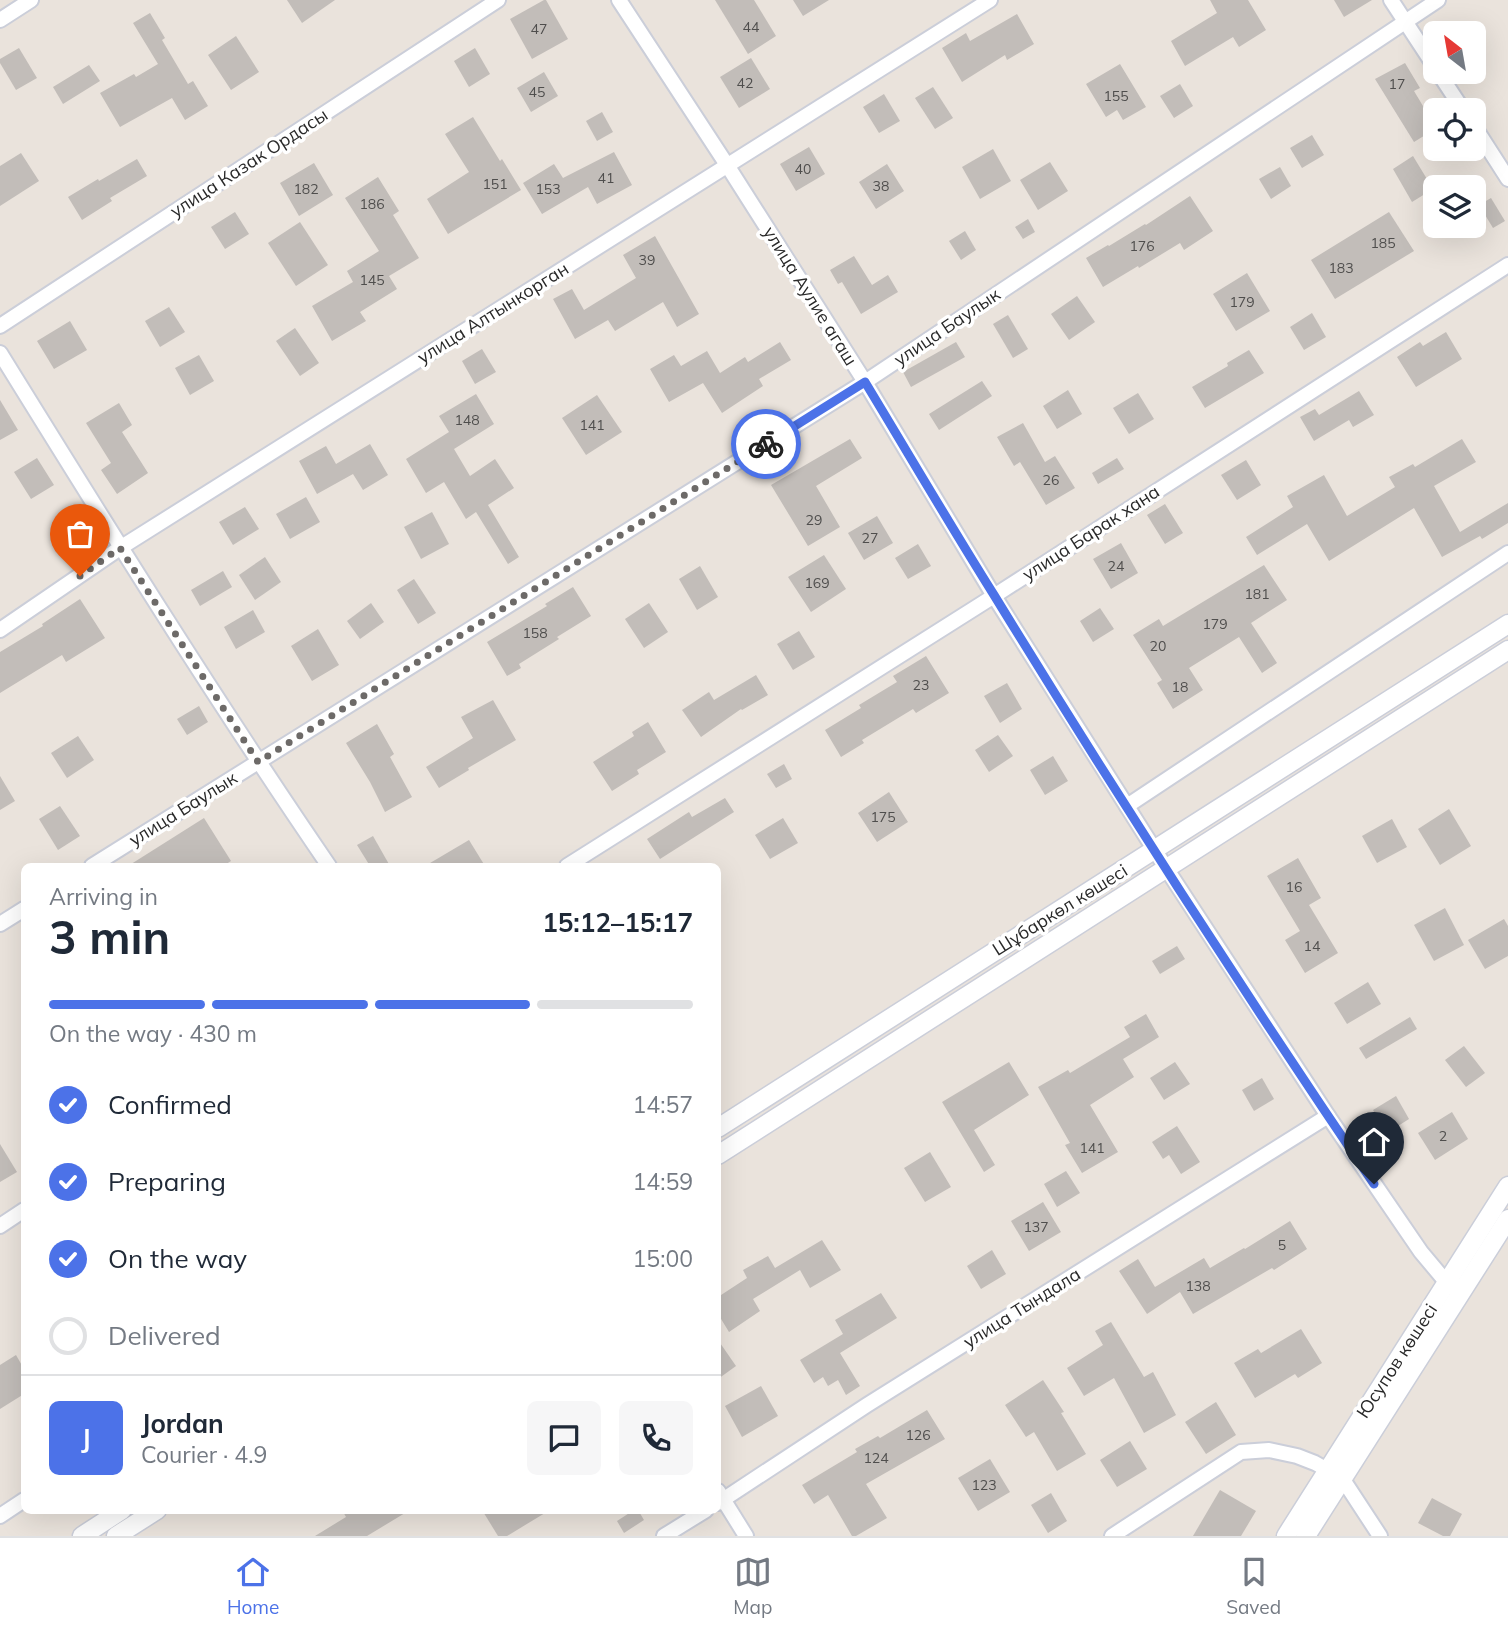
<!DOCTYPE html>
<html lang="en">
<head>
<meta charset="utf-8">
<style>
	body { margin:0; font-family:Mulish,sans-serif; background:#f6f6f7; color:#1f2937; height:100vh; display:flex; flex-direction:column; font-size:26px; white-space:nowrap }
	* { box-sizing:border-box; margin:0 }
	p { font-size:23px; color:#747a83 }
	.icon { flex:none; width:38px; height:38px; fill:none; stroke:currentColor; stroke-width:2; stroke-linecap:round; stroke-linejoin:round }
	.map { position:relative; flex:1; overflow:hidden }
	.side { position:absolute; left:21px; top:863px; width:700px; height:651px; display:flex; flex-direction:column; background:#fff; border-radius:10px; box-shadow:0 7px 28px #0002 }
	.side>* { flex:none }
	.needle { width:46px; rotate:329deg }
	.tools { position:absolute; left:1423px; top:21px; display:grid; gap:14px }
	.tools a { display:grid; place-items:center; width:63px; height:63px; border-radius:10px; background:#fff; box-shadow:0 7px 28px #0002; font-size:35px }
	.pin { position:absolute; display:grid; place-items:center; width:60px; height:60px; color:#fff; margin:-72px -30px; border-radius:50% 50% 50% 0; rotate:-45deg; box-shadow:0 0 7px #0007 }
	.pin .icon { rotate:45deg }
	.courier { position:absolute; display:grid; place-items:center; width:70px; height:70px; margin:-35px; border:5px solid #4c72e8; border-radius:50%; background:#fff; color:#222; box-shadow:0 2px 9px #0007 }
	.overview em { font-style:normal; font-weight:700 }
	.overview div { display:flex; flex-direction:column-reverse }
	.overview { display:flex; align-items:center; justify-content:space-between; height:119px; padding:0 28px }
	h1 { font-size:46px; font-weight:700; line-height:52px }
	.bar { display:grid; grid-template-columns:repeat(4,1fr); gap:10px 7px; align-content:center; height:84px; padding:0 28px }
	.bar i { height:9px; border-radius:5px; background:#e0e1e3 }
	.bar .current { background:#4c72e8 }
	.bar p { grid-column:span 4 }
	.line { display:flex; align-items:center; gap:18px; padding:0 28px; border-top:2px solid #e0e1e3 }
	.line div { flex:1 }
	.round { display:grid; place-items:center; flex:none; width:74px; height:74px; border-radius:10px; background:#f6f6f7 }
	ol { padding:0 28px; list-style:none }
	li { display:flex; align-items:center; gap:21px; height:77px }
	li p { margin-inline-start:auto }
	li .icon { padding:7px; border-radius:50%; background:#4c72e8; color:#fff; stroke-width:4 }
	li:last-child { color:#747a83 }
	li i { width:38px; height:38px; border:4px solid #e0e1e3; border-radius:50% }
	.dock { display:flex; justify-content:space-around; align-items:center; height:98px; border-top:2px solid #e0e1e3; background:#fff; font-size:19px; color:#747a83 }
	.dock a { display:grid; justify-items:center; gap:4px }
	.dock .current { color:#4c72e8 }
	.map>svg:first-child { display:block }
</style>
</head>
<body>
<div class="map">
<svg width="1508" height="1536" viewBox="0 0 1508 1536">
	<rect width="100%" height="100%" fill="#eae3dc"/>
	<g fill="#c2bdb9">
		<path d="M287,0H335L302,23Z"/>
		<path d="M544,0H546L568,39L532,59L510,19Z"/>
		<path d="M715,0H754L776,36L748,54Z"/>
		<path d="M793,0H829L803,16Z"/>
		<path d="M1210,0H1248L1266,30L1239,47L1233,37L1185,66L1171,41L1217,13Z"/>
		<path d="M1334,0H1372L1344,17Z"/>
		<path d="M150,13L165,38L162,40L188,84L193,81L208,106L185,120L172,98L120,127L100,93L134,74L136,77L158,64L133,23Z"/>
		<path d="M1017,14L1034,44L1007,60L1005,55L962,82L942,48L966,33L970,41Z"/>
		<path d="M236,36L259,72L231,90L208,55Z"/>
		<path d="M19,48L37,78L16,90L0,63V59Z"/>
		<path d="M475,48L490,74L469,87L454,61Z"/>
		<path d="M751,58L770,89L739,108L720,77Z"/>
		<path d="M1405,63L1420,88L1414,91L1435,126V129L1414,142L1375,79Z"/>
		<path d="M1120,64L1146,107L1123,120L1117,110L1106,117L1086,84Z"/>
		<path d="M89,65L100,81L63,104L53,87Z"/>
		<path d="M544,72L558,96L531,112L517,88Z"/>
		<path d="M1180,84L1193,106L1174,118L1160,96Z"/>
		<path d="M933,87L953,118L935,129L915,98Z"/>
		<path d="M884,94L900,121L879,133L863,107Z"/>
		<path d="M602,112L613,132L597,141L586,121Z"/>
		<path d="M473,117L500,161L502,159L521,190L448,234L427,199L469,172L445,134Z"/>
		<path d="M1312,135L1324,155L1302,168L1290,148Z"/>
		<path d="M809,147L825,174L796,191L780,164Z"/>
		<path d="M993,149L1011,181L980,199L962,167Z"/>
		<path d="M614,152L632,185L597,204L588,187L542,214L523,183L554,164L563,178Z"/>
		<path d="M21,153L39,181L0,206V166Z"/>
		<path d="M1413,156L1433,189L1412,202L1393,169Z"/>
		<path d="M137,159L147,176L110,198L112,201L82,220L68,197L98,179L99,181Z"/>
		<path d="M1050,162L1068,191L1038,210L1020,180Z"/>
		<path d="M314,163L333,195L299,216L280,183Z"/>
		<path d="M887,164L904,191L876,209L859,182Z"/>
		<path d="M1280,167L1291,186L1271,199L1259,179Z"/>
		<path d="M378,177L399,211L393,215L419,258L389,276L397,289L360,312L366,321L332,341L312,306L353,282L347,271L379,251L345,198Z"/>
		<path d="M1190,196L1213,231L1184,250L1180,243L1139,268L1138,266L1103,287L1086,258L1108,245L1109,246L1145,224L1146,225Z"/>
		<path d="M1491,198L1505,221L1493,228L1479,205Z"/>
		<path d="M235,212L249,234L225,249L211,227Z"/>
		<path d="M1389,212L1414,251L1335,299L1311,260Z"/>
		<path d="M1028,219L1035,232L1023,239L1015,227Z"/>
		<path d="M300,222L328,265L296,286L268,243Z"/>
		<path d="M965,231L976,250L961,260L949,241Z"/>
		<path d="M655,236L699,314L677,327L663,302L615,331L608,320L575,339L553,299L572,289L584,310L636,278L623,255Z"/>
		<path d="M854,256L872,285L888,275L898,292L861,314L842,282L838,284L830,270Z"/>
		<path d="M1247,273L1270,311L1236,331L1213,294Z"/>
		<path d="M1077,296L1095,322L1069,340L1051,314Z"/>
		<path d="M169,307L185,332L160,347L145,321Z"/>
		<path d="M1312,313L1326,337L1304,350L1290,327Z"/>
		<path d="M1008,315L1028,349L1013,358L993,324Z"/>
		<path d="M70,321L87,350L54,369L37,341Z"/>
		<path d="M295,328L319,363L300,376L276,341Z"/>
		<path d="M1446,332L1462,359L1416,387L1397,357L1420,342L1423,346Z"/>
		<path d="M780,342L791,360L759,379L763,386L722,413L703,383L669,402L650,369L674,355L681,366L707,351L720,373L745,357L748,362Z"/>
		<path d="M956,342L965,357L911,387L903,372Z"/>
		<path d="M482,349L496,372L475,384L462,361Z"/>
		<path d="M1249,350L1264,373L1205,408L1192,387L1228,366L1227,363Z"/>
		<path d="M199,355L214,381L190,395L175,368Z"/>
		<path d="M982,381L992,396L939,430L929,414Z"/>
		<path d="M1068,390L1082,414L1057,429L1043,406Z"/>
		<path d="M1359,391L1374,415L1353,427L1349,420L1314,441L1300,417L1315,409L1319,415Z"/>
		<path d="M1138,393L1154,419L1129,434L1113,408Z"/>
		<path d="M476,394L494,424L454,449L470,476L495,459L514,488L488,505L519,557L508,564L476,512L466,519L444,482L426,493L406,459L449,432L439,416Z"/>
		<path d="M597,395L622,432L586,455L562,418Z"/>
		<path d="M0,400L18,430L0,440Z"/>
		<path d="M119,403L132,425L122,432L148,473L117,494L101,470L111,463L86,423Z"/>
		<path d="M1023,423L1045,462L1055,456L1075,488L1046,505L1020,462L1014,466L997,437Z"/>
		<path d="M850,439L862,458L816,486L840,527L808,546L771,485Z"/>
		<path d="M1462,439L1476,462L1434,486L1460,532L1508,503V523L1482,539L1480,536L1442,557L1414,508L1329,561L1307,524L1257,555L1246,537L1293,507L1287,496L1324,475L1347,516L1395,487L1389,477L1413,464L1415,467Z"/>
		<path d="M370,444L388,475L363,490L353,474L317,494L299,461L326,446L336,464Z"/>
		<path d="M37,458L54,485L31,499L14,472Z"/>
		<path d="M1117,458L1124,469L1098,484L1092,473Z"/>
		<path d="M1246,460L1261,485L1237,500L1221,475Z"/>
		<path d="M306,497L320,522L290,539L276,514Z"/>
		<path d="M1165,504L1183,533L1165,544L1147,515Z"/>
		<path d="M245,507L259,529L233,545L219,522Z"/>
		<path d="M432,512L449,544L421,559L404,527Z"/>
		<path d="M877,516L893,543L864,560L848,533Z"/>
		<path d="M1121,543L1138,573L1111,589L1093,559Z"/>
		<path d="M918,544L931,566L908,579L895,558Z"/>
		<path d="M824,555L846,589L811,612L788,577Z"/>
		<path d="M265,557L281,582L255,600L239,575Z"/>
		<path d="M1264,565L1287,600L1251,623L1277,663L1262,673L1239,637L1189,668L1203,690L1173,709L1157,683L1162,680L1133,635L1159,619L1163,626Z"/>
		<path d="M700,566L718,597L697,610L679,579Z"/>
		<path d="M223,571L232,587L200,606L191,590Z"/>
		<path d="M414,579L436,613L418,624L397,590Z"/>
		<path d="M573,587L591,616L557,637L559,639L519,664L521,668L507,676L487,642L547,606L545,604Z"/>
		<path d="M80,599L105,638L66,662L62,655L0,693V652L43,626L42,624Z"/>
		<path d="M371,603L384,622L360,639L347,621Z"/>
		<path d="M649,603L668,632L644,648L625,619Z"/>
		<path d="M1100,608L1114,629L1093,642L1080,621Z"/>
		<path d="M253,610L265,632L236,649L224,627Z"/>
		<path d="M318,629L339,665L312,681L291,646Z"/>
		<path d="M799,631L815,657L793,670L777,644Z"/>
		<path d="M926,656L949,693L916,713L913,709L862,740L864,743L841,757L825,730L861,708L859,705L897,682L893,676Z"/>
		<path d="M756,675L768,695L742,710L741,709L701,737L682,710L709,692L714,700Z"/>
		<path d="M1007,683L1022,709L1000,723L984,696Z"/>
		<path d="M493,700L516,740L468,768L469,770L439,788L426,767L473,738L461,717Z"/>
		<path d="M199,706L208,722L187,735L177,719Z"/>
		<path d="M648,722L666,752L637,770L639,774L612,791L593,762L634,736L632,732Z"/>
		<path d="M377,724L394,754L390,757L412,797L385,812L370,782L346,743Z"/>
		<path d="M998,735L1013,756L989,772L975,750Z"/>
		<path d="M78,736L94,760L67,778L51,753Z"/>
		<path d="M1053,756L1068,781L1045,795L1030,770Z"/>
		<path d="M784,764L792,779L776,788L767,774Z"/>
		<path d="M0,776L15,801L0,810Z"/>
		<path d="M889,792L908,822L877,842L858,813Z"/>
		<path d="M725,798L734,812L660,859L647,839L689,812L692,817Z"/>
		<path d="M60,806L80,836L58,850L39,819Z"/>
		<path d="M1449,809L1471,846L1440,865L1418,829Z"/>
		<path d="M204,818L231,861L223,866H128Z"/>
		<path d="M783,818L798,843L770,859L755,835Z"/>
		<path d="M1392,819L1407,847L1377,863L1362,836Z"/>
		<path d="M373,836L390,866H370L357,845Z"/>
		<path d="M469,840L485,866H425Z"/>
		<path d="M1298,858L1321,898L1309,905L1338,953L1305,973L1285,940L1300,931L1267,876Z"/>
		<path d="M1445,908L1464,945L1434,961L1414,925Z"/>
		<path d="M1504,919L1508,926V956L1485,969L1468,940Z"/>
		<path d="M1177,946L1185,959L1160,974L1152,961Z"/>
		<path d="M1368,982L1381,1004L1347,1024L1334,1003Z"/>
		<path d="M1146,1014L1159,1037L1123,1059L1134,1077L1090,1105L1118,1152L1082,1173L1065,1145L1070,1143L1038,1087L1068,1070L1070,1073L1130,1037L1124,1027Z"/>
		<path d="M1410,1017L1417,1029L1366,1059L1359,1048Z"/>
		<path d="M1464,1046L1485,1073L1466,1087L1445,1060Z"/>
		<path d="M1009,1062L1029,1095L974,1130L995,1165L984,1172L942,1102Z"/>
		<path d="M1175,1062L1190,1084L1164,1100L1150,1078Z"/>
		<path d="M1262,1078L1274,1099L1254,1111L1242,1090Z"/>
		<path d="M1396,1096L1409,1119L1387,1133L1373,1110Z"/>
		<path d="M1452,1112L1468,1139L1435,1160L1418,1133Z"/>
		<path d="M1177,1126L1200,1162L1181,1174L1169,1155L1163,1159L1152,1142Z"/>
		<path d="M0,1144L17,1172L0,1182Z"/>
		<path d="M930,1152L951,1187L925,1202L904,1168Z"/>
		<path d="M1066,1171L1080,1193L1057,1207L1044,1184Z"/>
		<path d="M1043,1202L1061,1232L1029,1251L1011,1221Z"/>
		<path d="M1290,1221L1307,1249L1274,1270L1272,1268L1193,1314L1180,1292L1147,1314L1119,1271L1138,1259L1155,1287L1204,1258L1210,1268L1244,1248L1245,1249Z"/>
		<path d="M822,1240L841,1270L810,1288L800,1270L753,1299L760,1311L729,1332L718,1314V1297L747,1278L743,1270L768,1256L775,1268Z"/>
		<path d="M992,1250L1006,1274L981,1289L967,1266Z"/>
		<path d="M881,1293L897,1318L840,1353L860,1386L846,1395L838,1380L828,1386L823,1377L814,1383L800,1360L843,1334L835,1320Z"/>
		<path d="M1111,1322L1144,1377L1153,1372L1176,1415L1144,1433L1114,1378L1084,1396L1067,1368L1103,1345L1095,1331Z"/>
		<path d="M1301,1329L1322,1363L1298,1378L1295,1374L1255,1398L1234,1363L1258,1349L1261,1353Z"/>
		<path d="M718,1340L736,1366L718,1379Z"/>
		<path d="M16,1355L24,1369V1394L0,1409V1365Z"/>
		<path d="M1043,1380L1064,1412L1061,1413L1086,1454L1057,1471L1034,1432L1026,1437L1005,1405Z"/>
		<path d="M761,1386L778,1416L742,1437L725,1406Z"/>
		<path d="M1216,1402L1236,1435L1206,1454L1185,1422Z"/>
		<path d="M927,1410L945,1439L866,1484L887,1518L856,1536H852L828,1495L814,1504L802,1485L857,1452L855,1449L878,1436L880,1438Z"/>
		<path d="M1130,1441L1147,1469L1117,1487L1100,1460Z"/>
		<path d="M990,1459L1010,1492L978,1511L958,1478Z"/>
		<path d="M1220,1490L1256,1511L1241,1536H1193Z"/>
		<path d="M1051,1493L1067,1521L1048,1533L1031,1505Z"/>
		<path d="M1432,1498L1462,1514L1450,1536H1443L1418,1523Z"/>
		<path d="M342,1510H410L367,1536H315L346,1517Z"/>
		<path d="M482,1510H550L507,1536H498Z"/>
		<path d="M634,1510H638L644,1520L624,1533L617,1521Z"/>
	</g>
	<g fill="none" stroke-linecap="round" stroke-linejoin="round">
		<g stroke="#cbced9" stroke-width="18">
			<g id="minor">
				<path d="M619,0L727,165L865,382L994,596L1166,868L1328,1116L1421,1252L1447,1283L1456,1287"/>
				<path d="M1391,0L1435,67"/>
				<path d="M0,20L31,0"/>
				<path d="M1438,72L1463,110"/>
				<path d="M1474,126L1508,179"/>
				<path d="M0,326L498,0"/>
				<path d="M0,353C107,526 214,698 329,866"/>
				<path d="M0,630L120,548L990,0"/>
				<path d="M1127,806L1508,553"/>
				<path d="M92,866L865,382L1438,0"/>
				<path d="M567,866L994,596L1508,265"/>
				<path d="M0,924L24,909"/>
				<path d="M0,1226L24,1210"/>
				<path d="M718,1491L746,1536"/>
				<path d="M718,1503L867,1405L1328,1116"/>
				<path d="M0,1516L24,1500"/>
				<path d="M664,1536L706,1510"/>
				<path d="M1112,1536L1241,1452L1269,1450L1297,1456L1315,1463L1342,1478L1380,1536"/>
			</g>
		</g>
		<g stroke="#cbced9" stroke-width="21">
			<g id="tertiary">
				<path d="M718,1128L1508,624"/>
				<path d="M718,1155L1508,650"/>
				<path d="M82,1536L122,1510"/>
				<path d="M116,1536L157,1510"/>
				<path d="M1286,1536L1508,1186"/>
				<path d="M1306,1536L1508,1219"/>
			</g>
		</g>
		<use href="#minor" stroke="#fff" stroke-width="14"/>
		<use href="#tertiary" stroke="#fff" stroke-width="18"/>
	</g>
	<g fill="none" stroke-linecap="round" stroke-linejoin="round">
		<path stroke="#6d6a68" stroke-width="7" stroke-dasharray="0 12.6" d="M80,576L120,548L258,762L766,444"/>
		<path stroke="#4c72e8" stroke-width="9" d="M766,444L865,382C908,453 950,525 994,595C1116,794 1243,991 1374,1184"/>
	</g>
	<g text-anchor="middle" stroke-width="7" stroke-linejoin="round" paint-order="stroke">
		<g font-size="14" fill="#4f4e4d">
			<text x="751" y="32">44</text>
			<text x="539" y="34">47</text>
			<text x="745" y="88">42</text>
			<text x="1397" y="89">17</text>
			<text x="537" y="97">45</text>
			<text x="1116" y="101">155</text>
			<text x="803" y="174">40</text>
			<text x="606" y="183">41</text>
			<text x="495" y="189">151</text>
			<text x="881" y="191">38</text>
			<text x="306" y="194">182</text>
			<text x="548" y="194">153</text>
			<text x="372" y="209">186</text>
			<text x="1383" y="248">185</text>
			<text x="1142" y="251">176</text>
			<text x="647" y="265">39</text>
			<text x="1341" y="273">183</text>
			<text x="372" y="285">145</text>
			<text x="1242" y="307">179</text>
			<text x="467" y="425">148</text>
			<text x="592" y="430">141</text>
			<text x="1051" y="485">26</text>
			<text x="814" y="525">29</text>
			<text x="870" y="543">27</text>
			<text x="1116" y="571">24</text>
			<text x="817" y="588">169</text>
			<text x="1257" y="599">181</text>
			<text x="1215" y="629">179</text>
			<text x="535" y="638">158</text>
			<text x="1158" y="651">20</text>
			<text x="921" y="690">23</text>
			<text x="1180" y="692">18</text>
			<text x="883" y="822">175</text>
			<text x="1294" y="892">16</text>
			<text x="1312" y="951">14</text>
			<text x="1443" y="1141">2</text>
			<text x="1092" y="1153">141</text>
			<text x="1036" y="1232">137</text>
			<text x="1282" y="1250">5</text>
			<text x="1198" y="1291">138</text>
			<text x="918" y="1440">126</text>
			<text x="876" y="1463">124</text>
			<text x="984" y="1490">123</text>
		</g>
		<g font-size="18" fill="#292929" stroke="#fff">
			<text transform="translate(249 163) rotate(-33)" y="6">улица Казак Ордасы</text>
			<text transform="translate(810 296) rotate(58)" y="6">улица Аулие агаш</text>
			<text transform="translate(493 313) rotate(-32)" y="6">улица Алтынкорган</text>
			<text transform="translate(947 327) rotate(-34)" y="6">улица Баулык</text>
			<text transform="translate(1091 533) rotate(-33)" y="6">улица Барак хана</text>
			<text transform="translate(183 809) rotate(-32)" y="6">улица Баулык</text>
			<text transform="translate(1060 910) rotate(-32)" y="6">Шұбаркөл көшесі</text>
			<text transform="translate(1022 1308) rotate(-32)" y="6">улица Тындала</text>
			<text transform="translate(1397 1361) rotate(-57)" y="6">Юсупов көшесі</text>
		</g>
	</g>
</svg>
<div class="tools">
<a><svg class="needle" viewBox="-14 -14 28 28"><path d="M0-13l5 13h-10z" fill="#e53935"/><path d="M0 13l5-13h-10z" fill="#747a83"/></svg></a>
<a><svg class="icon" aria-label="locate" viewBox="0 0 24 24"><circle cx="12" cy="12" r="6"/><path d="M12 2v4M12 18v4M2 12h4M18 12h4"/></svg></a>
<a><svg class="icon" aria-label="layers" viewBox="0 0 24 24"><path d="M12 4l9 5-9 5-9-5zM3 14l9 5 9-5"/></svg></a>
</div>
<div class="pin" style="left:80px;top:576px;background:#ea580c"><svg class="icon" aria-label="bag" viewBox="0 0 24 24"><path d="M5 8h14l-1 12H6zM9 8a3 3 0 0 1 6 0"/></svg></div>
<div class="pin" style="left:1374px;top:1184px;background:#1f2937"><svg class="icon" aria-label="home" viewBox="0 0 24 24"><path d="M3 11l9-7 9 7M6 9v11h12V9"/></svg></div>
<div class="courier" style="left:766px;top:444px"><svg class="icon" aria-label="bike" viewBox="0 0 24 24"><circle cx="6" cy="16" r="4"/><circle cx="18" cy="16" r="4"/><path d="M6 16l4-8h5l3 8M10 8l3 8H6M13 5h3"/></svg></div>
<section class="side">
<div class="overview"><div><h1>3 min</h1><p>Arriving in</p></div><em>15:12–15:17</em></div>
<div class="bar"><i class="current"></i><i class="current"></i><i class="current"></i><i></i><p>On the way · 430 m</p></div>
<ol>
<li><svg class="icon" aria-label="check" viewBox="0 0 24 24"><path d="M5 12l5 5 9-10"/></svg>Confirmed<p>14:57</p></li>
<li><svg class="icon" aria-label="check" viewBox="0 0 24 24"><path d="M5 12l5 5 9-10"/></svg>Preparing<p>14:59</p></li>
<li><svg class="icon" aria-label="check" viewBox="0 0 24 24"><path d="M5 12l5 5 9-10"/></svg>On the way<p>15:00</p></li>
<li><i></i>Delivered</li>
</ol>
<div class="line" style="height:126px"><b class="round" style="background:#4c72e8;color:#fff">J</b><div><b>Jordan</b><p>Courier · 4.9</p></div><a class="round"><svg class="icon" aria-label="chat" viewBox="0 0 24 24"><path d="M4 5h16v11H9l-5 4z"/></svg></a><a class="round"><svg class="icon" aria-label="phone" viewBox="0 0 24 24"><path d="M5 4h4l2 5-3 2q2 4 5 5l2-3 5 2v4C11 20 4 13 5 4z"/></svg></a></div>
</section>
</div>
<nav class="dock">
<a class="current"><svg class="icon" aria-label="home" viewBox="0 0 24 24"><path d="M3 11l9-7 9 7M6 9v11h12V9"/></svg>Home</a>
<a><svg class="icon" aria-label="map" viewBox="0 0 24 24"><path d="M3 6l6-2 6 2 6-2v14l-6 2-6-2-6 2zM9 4v14M15 6v14"/></svg>Map</a>
<a><svg class="icon" aria-label="saved" viewBox="0 0 24 24"><path d="M7 4h10v16l-5-4-5 4z"/></svg>Saved</a>
</nav>
</body>
</html>
